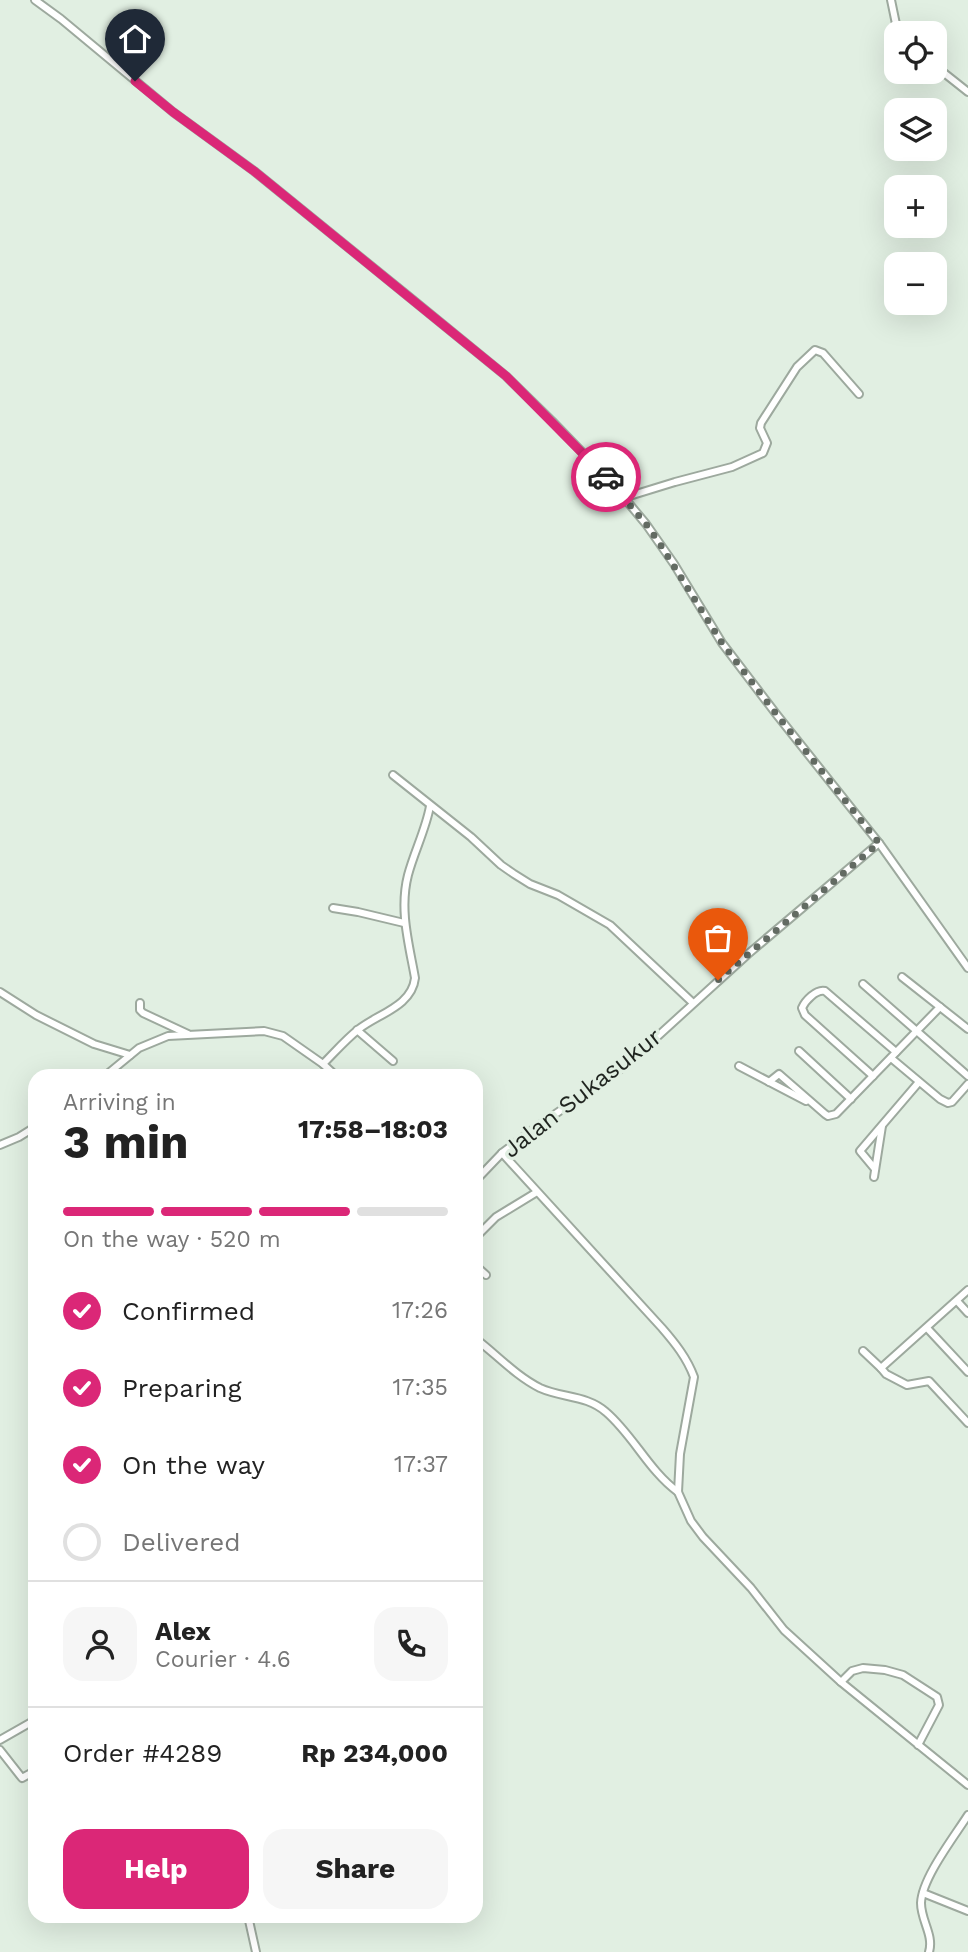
<!DOCTYPE html>
<html lang="en">
<head>
<meta charset="utf-8">
<style>
	body { margin:0; font-family:"Work Sans",sans-serif; background:#f6f6f6; color:#222; height:100vh; display:flex; flex-direction:column; font-size:26px; white-space:nowrap }
	* { box-sizing:border-box; margin:0 }
	p { font-size:23px; color:#767676 }
	.icon { flex:none; width:38px; height:38px; fill:none; stroke:currentColor; stroke-width:2; stroke-linecap:round; stroke-linejoin:round }
	.map { position:relative; flex:1; overflow:hidden }
	.panel { position:absolute; left:28px; top:1069px; width:455px; height:854px; display:flex; flex-direction:column; background:#fff; border-radius:21px; box-shadow:0 7px 28px #0002 }
	.panel>* { flex:none }
	.buttons { position:absolute; left:884px; top:21px; display:grid; gap:14px }
	.buttons a { display:grid; place-items:center; width:63px; height:63px; border-radius:14px; background:#fff; box-shadow:0 7px 28px #0002; font-size:35px }
	.pin { position:absolute; display:grid; place-items:center; width:60px; height:60px; color:#fff; margin:-72px -30px; border-radius:50% 50% 50% 0; rotate:-45deg; box-shadow:0 0 7px #0007 }
	.pin .icon { rotate:45deg }
	.courier { position:absolute; display:grid; place-items:center; width:70px; height:70px; margin:-35px; border:5px solid #db2777; border-radius:50%; background:#fff; color:#222; box-shadow:0 2px 9px #0007 }
	.summary em { font-style:normal; font-weight:700 }
	.summary div { display:flex; flex-direction:column-reverse }
	.summary { display:flex; align-items:center; justify-content:space-between; height:119px; padding:0 35px }
	h1 { font-size:46px; font-weight:700; line-height:52px }
	.bar { display:grid; grid-template-columns:repeat(4,1fr); gap:10px 7px; align-content:center; height:84px; padding:0 35px }
	.bar i { height:9px; border-radius:5px; background:#e0e0e0 }
	.bar .on { background:#db2777 }
	.bar p { grid-column:span 4 }
	.line { display:flex; align-items:center; gap:18px; padding:0 35px; border-top:2px solid #e0e0e0 }
	.line div { flex:1 }
	.round { display:grid; place-items:center; flex:none; width:74px; height:74px; border-radius:21px; background:#f6f6f6 }
	ol { padding:0 35px; list-style:none }
	li { display:flex; align-items:center; gap:21px; height:77px }
	li p { margin-inline-start:auto }
	li .icon { padding:7px; border-radius:50%; background:#db2777; color:#fff; stroke-width:4 }
	li:last-child { color:#767676 }
	li i { width:38px; height:38px; border:4px solid #e0e0e0; border-radius:50% }
	.cta { display:flex; gap:14px; margin-top:auto; padding:14px 35px }
	.cta a { flex:1; height:80px; border-radius:21px; background:#db2777; color:#fff; font-size:28px; font-weight:700; line-height:80px; text-align:center }
	.cta a+a { background:#f6f6f6; color:#222 }
	.map>svg:first-child { display:block }
</style>
</head>
<body>
<div class="map">
<svg width="968" height="1952" viewBox="0 0 968 1952">
	<rect width="100%" height="100%" fill="#e1efe2"/>
	<g fill="none" stroke-linecap="round" stroke-linejoin="round">
		<g stroke="#9da99e" stroke-width="10">
			<g id="street">
				<path d="M35,0L61,19L173,112L254,171L408,296L506,376L552,421L611,482L646,524L674,564L722,643L777,715L879,843L968,968"/>
				<path d="M891,0L896,24L901,33"/>
				<path d="M934,65L968,92"/>
				<path d="M623,498L675,482L732,467L763,453L767,443L760,428L761,423L797,367L815,350L823,353L859,394"/>
				<path d="M393,775L471,837L501,865L514,874L530,884L558,895L610,925L693,1003"/>
				<path d="M333,908L358,912L404,923"/>
				<path d="M902,977L968,1029"/>
				<path d="M863,984L968,1076"/>
				<path d="M0,992L36,1015L94,1044L130,1055"/>
				<path d="M140,1003V1010L143,1013L188,1034"/>
				<path d="M357,1030L393,1061"/>
				<path d="M799,1051L851,1099"/>
				<path d="M891,1058L940,1099L948,1103L952,1102L968,1084"/>
				<path d="M323,1064C335,1052 346,1039 359,1029C378,1014 412,1006 415,978C409,944 399,910 408,875C414,852 426,829 430,806"/>
				<path d="M739,1066L806,1101"/>
				<path d="M105,1076L139,1048L168,1036L264,1031L283,1036L323,1064L336,1076"/>
				<path d="M873,1076L805,1015L802,1008C805,1001 816,989 825,991L896,1052"/>
				<path d="M769,1082L779,1074L825,1114L828,1116L836,1114L940,1007"/>
				<path d="M0,1145L19,1137L35,1127"/>
				<path d="M502,1153L662,1328C675,1343 687,1358 694,1377L680,1454L678,1492L691,1521L703,1537L751,1588L784,1630L841,1682L968,1785"/>
				<path d="M875,1169L860,1151L919,1082"/>
				<path d="M874,1177L882,1126"/>
				<path d="M476,1179L480,1176L502,1153L535,1128L625,1066L748,954L879,843"/>
				<path d="M476,1237L496,1217L537,1192"/>
				<path d="M476,1266L486,1275"/>
				<path d="M968,1290L881,1368L886,1374L907,1385L929,1381L968,1423"/>
				<path d="M957,1301L968,1313"/>
				<path d="M927,1328L968,1372"/>
				<path d="M476,1339C497,1355 516,1376 540,1388C562,1398 587,1395 606,1412C633,1435 649,1471 678,1492"/>
				<path d="M863,1351L881,1368"/>
				<path d="M841,1682L852,1671L863,1668L885,1670L903,1675L937,1697L939,1705L918,1745"/>
				<path d="M0,1740L35,1720"/>
				<path d="M0,1750L22,1778L35,1771"/>
				<path d="M923,1893L968,1911"/>
				<path d="M248,1916L256,1952"/>
				<path d="M929,1952C934,1935 921,1921 921,1903C922,1878 954,1837 968,1815"/>
			</g>
		</g>
		<use href="#street" stroke="#fff" stroke-width="6"/>
	</g>
	<g fill="none" stroke-linecap="round" stroke-linejoin="round">
		<path stroke="#636b63" stroke-width="7" stroke-dasharray="0 12.6" d="M606,477L646,524L660,544L722,643L777,715L879,843L718,980"/>
		<path stroke="#db2777" stroke-width="9" d="M135,81L173,112L254,171L506,376L606,477"/>
	</g>
	<g text-anchor="middle" stroke-width="7" stroke-linejoin="round" paint-order="stroke">
		<g font-size="24" fill="#1f241f" stroke="#e1efe2">
			<text transform="translate(582 1093) rotate(-38)" y="8">Jalan Sukasukur</text>
		</g>
	</g>
</svg>
<div class="buttons">
<a><svg class="icon" aria-label="locate" viewBox="0 0 24 24"><circle cx="12" cy="12" r="6"/><path d="M12 2v4M12 18v4M2 12h4M18 12h4"/></svg></a>
<a><svg class="icon" aria-label="layers" viewBox="0 0 24 24"><path d="M12 4l9 5-9 5-9-5zM3 14l9 5 9-5"/></svg></a>
<a>+</a>
<a>−</a>
</div>
<div class="pin" style="left:718px;top:980px;background:#ea580c"><svg class="icon" aria-label="bag" viewBox="0 0 24 24"><path d="M5 8h14l-1 12H6zM9 8a3 3 0 0 1 6 0"/></svg></div>
<div class="pin" style="left:135px;top:81px;background:#1f2937"><svg class="icon" aria-label="home" viewBox="0 0 24 24"><path d="M3 11l9-7 9 7M6 9v11h12V9"/></svg></div>
<div class="courier" style="left:606px;top:477px"><svg class="icon" aria-label="car" viewBox="0 0 24 24"><path d="M5 17H2v-5l4-1 3-4h7l3 4 3 1v5h-3M9 17h6M6 11h13"/><circle cx="7" cy="17" r="2"/><circle cx="17" cy="17" r="2"/></svg></div>
<section class="panel">
<div class="summary"><div><h1>3 min</h1><p>Arriving in</p></div><em>17:58–18:03</em></div>
<div class="bar"><i class="on"></i><i class="on"></i><i class="on"></i><i></i><p>On the way · 520 m</p></div>
<ol>
<li><svg class="icon" aria-label="check" viewBox="0 0 24 24"><path d="M5 12l5 5 9-10"/></svg>Confirmed<p>17:26</p></li>
<li><svg class="icon" aria-label="check" viewBox="0 0 24 24"><path d="M5 12l5 5 9-10"/></svg>Preparing<p>17:35</p></li>
<li><svg class="icon" aria-label="check" viewBox="0 0 24 24"><path d="M5 12l5 5 9-10"/></svg>On the way<p>17:37</p></li>
<li><i></i>Delivered</li>
</ol>
<div class="line" style="height:126px"><a class="round"><svg class="icon" aria-label="person" viewBox="0 0 24 24"><circle cx="12" cy="8" r="4"/><path d="M4 21q1-7 8-7t8 7"/></svg></a><div><b>Alex</b><p>Courier · 4.6</p></div><a class="round"><svg class="icon" aria-label="phone" viewBox="0 0 24 24"><path d="M5 4h4l2 5-3 2q2 4 5 5l2-3 5 2v4C11 20 4 13 5 4z"/></svg></a></div>
<div class="line" style="height:91px"><div>Order #4289</div><b>Rp 234,000</b></div>
<div class="cta"><a>Help</a><a>Share</a></div>
</section>
</div>
</body>
</html>
